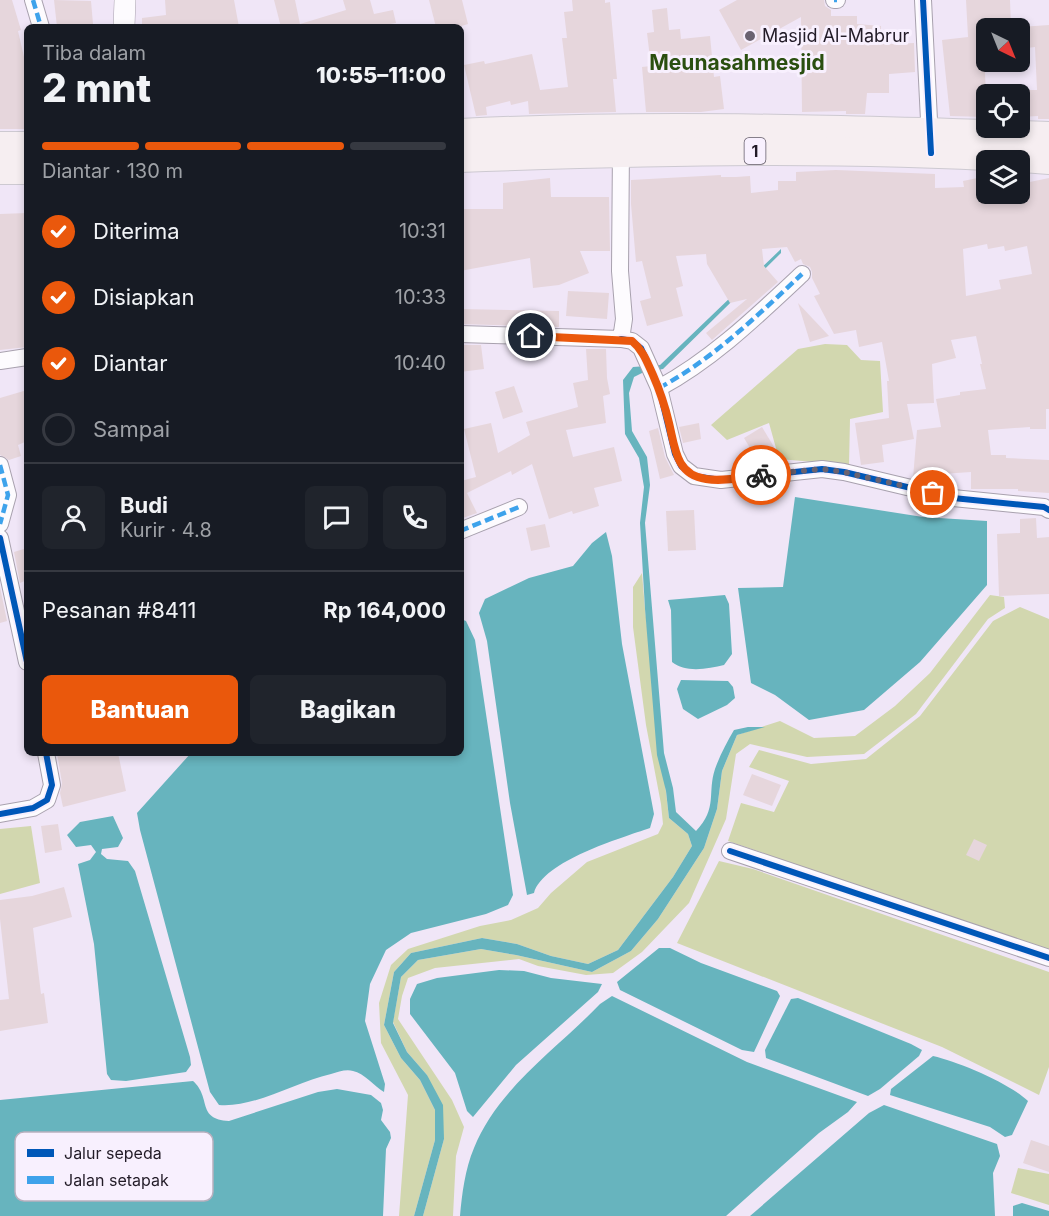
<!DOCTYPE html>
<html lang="id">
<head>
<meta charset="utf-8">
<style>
	body { margin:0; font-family:Inter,sans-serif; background:#20242c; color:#f1f3f6; height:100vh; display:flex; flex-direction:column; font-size:22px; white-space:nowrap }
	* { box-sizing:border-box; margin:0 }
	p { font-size:20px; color:#9ea1a6 }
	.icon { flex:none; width:33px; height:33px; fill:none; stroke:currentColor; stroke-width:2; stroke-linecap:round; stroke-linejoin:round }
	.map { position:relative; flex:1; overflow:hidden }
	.sheet { position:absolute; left:24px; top:24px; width:440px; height:732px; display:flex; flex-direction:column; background:#171b24; border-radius:9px; box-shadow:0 3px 9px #0003 }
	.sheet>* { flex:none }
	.needle { width:39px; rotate:137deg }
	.tools { position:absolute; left:976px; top:18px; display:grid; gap:12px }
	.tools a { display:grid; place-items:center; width:54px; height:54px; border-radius:9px; background:#171b24; box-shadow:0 3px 9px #0003; font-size:30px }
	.pin { position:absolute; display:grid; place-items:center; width:51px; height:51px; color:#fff; margin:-26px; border:3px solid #fff; border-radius:50%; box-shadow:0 2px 6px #0007 }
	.courier { position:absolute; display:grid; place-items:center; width:60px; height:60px; margin:-30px; border:4px solid #ea580c; border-radius:50%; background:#fff; color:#222; box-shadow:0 2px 8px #0007 }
	.head em { font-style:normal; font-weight:800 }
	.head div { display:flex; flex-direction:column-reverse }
	.head { display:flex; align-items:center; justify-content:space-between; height:102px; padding:0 18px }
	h1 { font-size:39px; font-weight:800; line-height:45px }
	.bar { display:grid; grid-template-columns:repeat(4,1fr); gap:9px 6px; align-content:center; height:72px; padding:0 18px }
	.bar i { height:8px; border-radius:4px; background:#363941 }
	.bar .active { background:#ea580c }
	.bar p { grid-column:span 4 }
	.line { display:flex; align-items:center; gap:15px; padding:0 18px; border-top:2px solid #363941 }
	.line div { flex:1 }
	.round { display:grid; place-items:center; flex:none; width:63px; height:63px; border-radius:9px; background:#20242c }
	ol { padding:0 18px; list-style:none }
	li { display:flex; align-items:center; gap:18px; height:66px }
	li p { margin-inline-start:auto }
	li .icon { padding:6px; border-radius:50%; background:#ea580c; color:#fff; stroke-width:4 }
	li:last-child { color:#9ea1a6 }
	li i { width:33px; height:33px; border:3px solid #363941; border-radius:50% }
	.button { display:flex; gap:12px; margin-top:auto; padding:12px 18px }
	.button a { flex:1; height:69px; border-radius:9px; background:#ea580c; color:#fff; font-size:24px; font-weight:800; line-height:69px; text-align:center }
	.button a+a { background:#20242c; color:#f1f3f6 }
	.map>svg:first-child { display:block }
</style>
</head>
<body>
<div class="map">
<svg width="1049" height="1216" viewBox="0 0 1049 1216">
	<rect width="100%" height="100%" fill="#f0e6f7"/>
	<g fill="#d2d7af">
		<path d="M825,344L847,345L861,360L880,361L883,412L850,419L849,465L779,459L769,423L727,440L711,425L798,349Z"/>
		<path d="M642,573L645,609L669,818L688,834L692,846L673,877L618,950L588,964L551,956L517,944L482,938L411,953L394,972L384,1025L401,1058L420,1080L435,1110V1140L414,1216H399L408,1095L381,1043L379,1003L391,965L408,949L480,926L511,920L538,908L551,893L587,862L658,834L663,824L661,804L646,725L633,627V587Z"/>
		<path d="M990,595L1004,597L1005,608L988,619L916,714L864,754L807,757L750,744L736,754L726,819L689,903L642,952L613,973L586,975L538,966L519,959L435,968L408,978L402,996L398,1019L452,1100L464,1127L456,1156L453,1216H423L444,1139L427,1075L407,1052L393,1022L401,977L418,960L481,949L516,955L592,972L631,951L658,919L704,848L717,809L722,771L737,735L780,721L814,738L855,736L895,706L930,673Z"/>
		<path d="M1020,607L1049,619V951L728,841L741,803L774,812L789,781L749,767L759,750L811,764L866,759L920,716L993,621Z"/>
		<path d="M31,826L40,883L0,894V829Z"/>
		<path d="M719,861L753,869L1049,972V1067L1039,1095L942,1047L677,943Z"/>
		<path d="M1018,1168L1049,1174V1205L1011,1193Z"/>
	</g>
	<g fill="#67b4be">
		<path d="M781,249V253L663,369L642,373L634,377L629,393L632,431L647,457L650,485L645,523L664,753L673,788L676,812L696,831C718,808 707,793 715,769C720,755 727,742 734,730L748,727H765L737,735L722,771L717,809L704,848L658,919L631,951L592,972L516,955L481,949L418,960L401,977L393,1023L407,1052L427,1075L443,1105L444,1139L423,1216H414L435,1140V1110L420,1080L401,1058L384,1025L394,972L411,953L482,938L517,944L551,956L588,964L618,950L673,877L692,846L688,834L669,818L666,791L657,755L645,609L640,523L644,487L639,458L625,434L623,380L633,367L660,365Z"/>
		<path d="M795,497L923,517L987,521V585L920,662L864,710L809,720L775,695L751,683L738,588L783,587Z"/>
		<path d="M606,532L612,556L622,644L654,814L650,828C621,838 543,861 534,893L527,895L510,803L487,641L479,613L485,599L529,578L573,566L592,543Z"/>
		<path d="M725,595L729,604L732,654L724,665C708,669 685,673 672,662L671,610L668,600Z"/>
		<path d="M461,619L466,621L475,640L513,895L508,905L486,914L411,933L386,950L370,984L365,1021L385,1084L384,1092C374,1086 364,1073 353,1071C346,1069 338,1072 331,1074C295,1082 255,1108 219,1105L210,1092L140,830L137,813L191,753H460Z"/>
		<path d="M681,680L728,681L733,687L735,698L727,705L698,719L683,709L677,689Z"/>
		<path d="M113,816L123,838L118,847L102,849L101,854L107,859L128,861L135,871L190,1057L191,1065L186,1072L126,1081L111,1080L107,1074L94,944L78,864L90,860L96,852L91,845L76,847L67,835L80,822Z"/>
		<path d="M659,948H670L701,963L777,991L780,996L754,1052L742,1050L620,990L617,982Z"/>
		<path d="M499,970L524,971L551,978L602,984L598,992L516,1065L473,1117L467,1111L455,1073L410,1014V999L417,984L437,978Z"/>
		<path d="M612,996L747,1062L857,1102L848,1112L819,1133L726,1216H460C462,1194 465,1169 474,1148C498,1088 557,1049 600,1004Z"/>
		<path d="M798,998L911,1044L922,1050L919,1056L880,1089L868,1096L766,1058L765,1050L791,999Z"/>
		<path d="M933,1056C959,1062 1009,1083 1028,1101L1012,1135L1005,1137L990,1127L890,1095L891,1089Z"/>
		<path d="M193,1081C212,1098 196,1119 229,1121L318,1092L337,1089L371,1095L381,1103L383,1110L381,1120L390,1132L391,1138L386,1149L383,1216H0V1100Z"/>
		<path d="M884,1105L997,1144L1000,1156L993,1173L995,1216H750L869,1113Z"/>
		<path d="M1022,1203L1049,1211V1216H1013V1206Z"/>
	</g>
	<g fill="#e6d6dc" fill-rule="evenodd">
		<path d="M0,0H12L21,30L18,31L27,70V129H0Z"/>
		<path d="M54,0L91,1L93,24L57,27Z"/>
		<path d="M165,0H234L239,27H142V18L166,15Z"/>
		<path d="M274,0H295L300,24L346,10L343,0H370L374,14L393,10L396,23L390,24V27H281Z"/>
		<path d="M429,0H462L468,24L458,27H436Z"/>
		<path d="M572,0H605V3L610,2L617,79H613L616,112L529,114L528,101L511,105L510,101L486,107L487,115L476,116L464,65L484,61L485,64L532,54L540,90L568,87L562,38H567L564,12L573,11Z"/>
		<path d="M737,0H824L825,6L831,10V16H857V24L881,26L880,41H889V44L914,43L915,72L889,74V93H867L865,114H846V111L802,112L801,17L741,50L719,10Z"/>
		<path d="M966,0H1010L1011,27L983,29L987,117L950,116L942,40L968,37Z"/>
		<path d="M667,8L669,30L680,29L681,39L710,36L714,77L720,76L724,109L701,112H646L642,67L651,66L647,33L654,32L652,10Z"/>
		<path d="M1049,25V119H1038V116L1020,117V90H1037L1035,47L1020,49V27Z"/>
		<path d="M836,170L935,174V188L964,187L963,181L987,176V194H1020V184L1049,178V409H1046V429H1030V427L988,430L991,455H1006V458L1049,460V493L1018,491V489H971V472L942,474L941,484L913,478L917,430L941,427L936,399L960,395V392L986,389L980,364H982L976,336L951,340L956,358L932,364L934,403L907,404L914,439L882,445L884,462L861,465L855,423L889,418L887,381H889L882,342L859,347L856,330L834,334L814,296L820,294L812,278V272L810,267L803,264L801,259L795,262L787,247L762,249L764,266L778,282L712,340L706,333L747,299L730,303L707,264L706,254L676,256L683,286L676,288L683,316L647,326L640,301L651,298L642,261L636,262L631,204V180L721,175V177H736L750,176L751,193L778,190V181H796V172ZM987,244L988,249L1004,246L1005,251L1027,246L1032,274L999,280L1001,289L966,296L963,249Z"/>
		<path d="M550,178L551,197H609L610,251H580L589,273L559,285L533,288L530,258L460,271V209H503V183Z"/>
		<path d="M27,213V347L0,350V214Z"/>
		<path d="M568,291L609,293L607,319L566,316Z"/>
		<path d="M798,303L829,336L810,342Z"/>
		<path d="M460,309L559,311V327L460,324Z"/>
		<path d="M460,345H481L484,369L460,372Z"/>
		<path d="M586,349H606L607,378L610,394L603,396L606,423L566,430L573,457L614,447L622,481L594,488L599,506L573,514L572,511L549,519L532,464L512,475L511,471L467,493L477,513L460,519V480L461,481L476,477L464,429L491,423L498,453L530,435L526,422L578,407L573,383L588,380Z"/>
		<path d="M514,386L523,412L503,419L495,392Z"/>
		<path d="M27,390V441L18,445L21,456L9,460L0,455V398Z"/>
		<path d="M699,423L701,439L683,443L679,427Z"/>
		<path d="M762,427L774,447L756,458L744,438Z"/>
		<path d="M658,428L665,457L674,475L660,479L649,431Z"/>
		<path d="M694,510L696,550L668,551L666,511Z"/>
		<path d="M1036,518L1037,538L1049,537V594L999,596L997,534L1020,533V519Z"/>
		<path d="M545,524L550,547L531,551L526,528Z"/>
		<path d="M27,548V580L20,583L14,552Z"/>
		<path d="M0,587L7,621L0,623Z"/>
		<path d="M57,753H118L126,791L63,807L60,793L62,783Z"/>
		<path d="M752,774L781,785L772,806L743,795Z"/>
		<path d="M58,824L62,850L45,853L41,826Z"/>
		<path d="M974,839L987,845L979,861L966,855Z"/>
		<path d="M64,887L72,917L33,928L41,994L44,993L48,1023L0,1031V1000L9,999L0,919V900L32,896Z"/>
		<path d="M1031,1140L1049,1146V1172L1023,1163Z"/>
	</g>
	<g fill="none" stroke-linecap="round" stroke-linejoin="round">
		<g stroke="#a8a1ae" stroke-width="18">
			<g id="minor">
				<path d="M33,0L41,27"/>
				<path d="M834,0H837"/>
				<path d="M923,0L930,140"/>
				<path d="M460,334L621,339L624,319L620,271L621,147"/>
				<path d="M621,339L632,341L641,348L659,388L675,454L681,466L694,476L721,480L822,469L844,472L953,498L1044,507L1049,510"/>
				<path d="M0,361L27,357"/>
				<path d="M659,388C713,359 758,315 802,274"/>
				<path d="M0,465L8,495L0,524"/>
				<path d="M460,531L519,507"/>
				<path d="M0,538L27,662"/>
				<path d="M0,814L33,808L47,800L52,785L46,753"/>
				<path d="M730,851L1049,958"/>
			</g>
		</g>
		<g stroke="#a8a1ae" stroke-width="22">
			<path id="tertiary" d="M124,27L125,0"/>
		</g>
		<g stroke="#cdc9d1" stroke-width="30">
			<g id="trunk">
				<path d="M460,133C656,123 853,130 1049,136"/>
				<path d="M0,146H27"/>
				<path d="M460,158C657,151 853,146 1049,160"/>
				<path d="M0,170H27"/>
			</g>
		</g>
		<use href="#minor" stroke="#fdfbfe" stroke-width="16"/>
		<use href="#tertiary" stroke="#fdfbfe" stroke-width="21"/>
		<use href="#trunk" stroke="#f6eef1" stroke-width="28"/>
		<g stroke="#3ea2eb" stroke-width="4.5" stroke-dasharray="9 4.5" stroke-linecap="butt">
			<path d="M33,0L41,27"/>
			<path d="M834,0H837"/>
			<path d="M659,388C713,359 758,315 802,274"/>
			<path d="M0,465L8,495L0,524"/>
			<path d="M460,531L519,507"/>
		</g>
		<g stroke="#f8f0fe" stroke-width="10">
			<g id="cycleway">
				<path d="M923,0L931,153"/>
				<path d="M621,339L632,341L641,348L659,388L675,454L681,466L694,476L721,480L822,469L844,472L953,498L1044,507L1049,510"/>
				<path d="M0,538L27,662"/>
				<path d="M0,814L33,808L47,800L52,785L46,753"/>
				<path d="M730,851L1049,958"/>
			</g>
		</g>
		<use href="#cycleway" stroke="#0057b8" stroke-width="6"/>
	</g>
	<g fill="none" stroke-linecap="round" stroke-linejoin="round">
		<path stroke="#6a6270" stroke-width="6" stroke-dasharray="0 10.8" d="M761,475L822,469L844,472L933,493"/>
		<path stroke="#ea580c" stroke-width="8" d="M531,336L632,341C643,350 647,362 653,375C660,391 665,406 669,423C675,448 676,475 706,479C724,482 743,477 761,475"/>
	</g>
	<circle fill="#6a6270" stroke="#f8f0fe" stroke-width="2" cx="750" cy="36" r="6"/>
	<g text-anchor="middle" stroke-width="6" stroke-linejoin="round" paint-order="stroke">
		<rect fill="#f8f0fe" stroke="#625b68" stroke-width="1.5" x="744.5" y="138" width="21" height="26" rx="4.5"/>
		<g font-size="16" font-weight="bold" fill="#221b27">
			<text x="755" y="157">1</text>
		</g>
		<g font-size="18" fill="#221b27" stroke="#f8f0fe" text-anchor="start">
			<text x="762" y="42">Masjid Al-Mabrur</text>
		</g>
		<g font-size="21" font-weight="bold" fill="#2a4f10" stroke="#f8f0fe">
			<text x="737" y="70">Meunasahmesjid</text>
		</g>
	</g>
	<rect x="15" y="1132" width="198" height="69" rx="9" fill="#f8f0fe" stroke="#b8b0be" stroke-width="1.5"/>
	<rect x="27" y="1149" width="27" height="8" fill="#0057b8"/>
	<rect x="27" y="1176" width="27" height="8" fill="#3ea2eb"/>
	<g font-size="16" fill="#221b27">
		<text x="64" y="1159">Jalur sepeda</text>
		<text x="64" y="1186">Jalan setapak</text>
	</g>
</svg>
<div class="tools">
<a><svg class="needle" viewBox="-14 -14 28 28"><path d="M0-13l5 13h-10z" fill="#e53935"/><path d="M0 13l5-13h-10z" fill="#9ea1a6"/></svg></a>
<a><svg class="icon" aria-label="locate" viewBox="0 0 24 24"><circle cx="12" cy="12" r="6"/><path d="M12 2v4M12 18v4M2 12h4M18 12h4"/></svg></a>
<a><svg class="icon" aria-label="layers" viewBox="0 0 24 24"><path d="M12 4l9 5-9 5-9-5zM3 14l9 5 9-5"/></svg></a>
</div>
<div class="pin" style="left:933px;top:493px;background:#ea580c"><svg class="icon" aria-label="bag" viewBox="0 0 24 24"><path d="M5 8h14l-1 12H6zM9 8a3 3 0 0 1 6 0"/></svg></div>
<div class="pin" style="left:531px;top:336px;background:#1f2937"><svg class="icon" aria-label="home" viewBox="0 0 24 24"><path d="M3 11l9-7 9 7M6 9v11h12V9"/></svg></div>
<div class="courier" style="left:761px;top:475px"><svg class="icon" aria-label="bike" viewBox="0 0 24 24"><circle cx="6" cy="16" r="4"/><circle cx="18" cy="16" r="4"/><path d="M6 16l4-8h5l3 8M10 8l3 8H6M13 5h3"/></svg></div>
<section class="sheet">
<div class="head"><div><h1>2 mnt</h1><p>Tiba dalam</p></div><em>10:55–11:00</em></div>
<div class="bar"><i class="active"></i><i class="active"></i><i class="active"></i><i></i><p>Diantar · 130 m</p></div>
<ol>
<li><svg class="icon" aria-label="check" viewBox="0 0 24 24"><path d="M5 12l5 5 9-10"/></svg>Diterima<p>10:31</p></li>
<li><svg class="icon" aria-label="check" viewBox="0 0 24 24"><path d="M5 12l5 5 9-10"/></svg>Disiapkan<p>10:33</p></li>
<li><svg class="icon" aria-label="check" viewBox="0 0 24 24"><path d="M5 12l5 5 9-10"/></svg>Diantar<p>10:40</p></li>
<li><i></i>Sampai</li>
</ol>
<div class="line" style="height:108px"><a class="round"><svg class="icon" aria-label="person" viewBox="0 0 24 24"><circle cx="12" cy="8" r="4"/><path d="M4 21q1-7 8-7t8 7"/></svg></a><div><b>Budi</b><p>Kurir · 4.8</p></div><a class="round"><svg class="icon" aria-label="chat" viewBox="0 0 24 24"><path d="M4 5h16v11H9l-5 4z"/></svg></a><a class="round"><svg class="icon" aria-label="phone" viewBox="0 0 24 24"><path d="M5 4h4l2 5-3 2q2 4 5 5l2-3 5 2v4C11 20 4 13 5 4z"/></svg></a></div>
<div class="line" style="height:78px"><div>Pesanan #8411</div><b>Rp 164,000</b></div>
<div class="button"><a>Bantuan</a><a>Bagikan</a></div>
</section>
</div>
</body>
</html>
